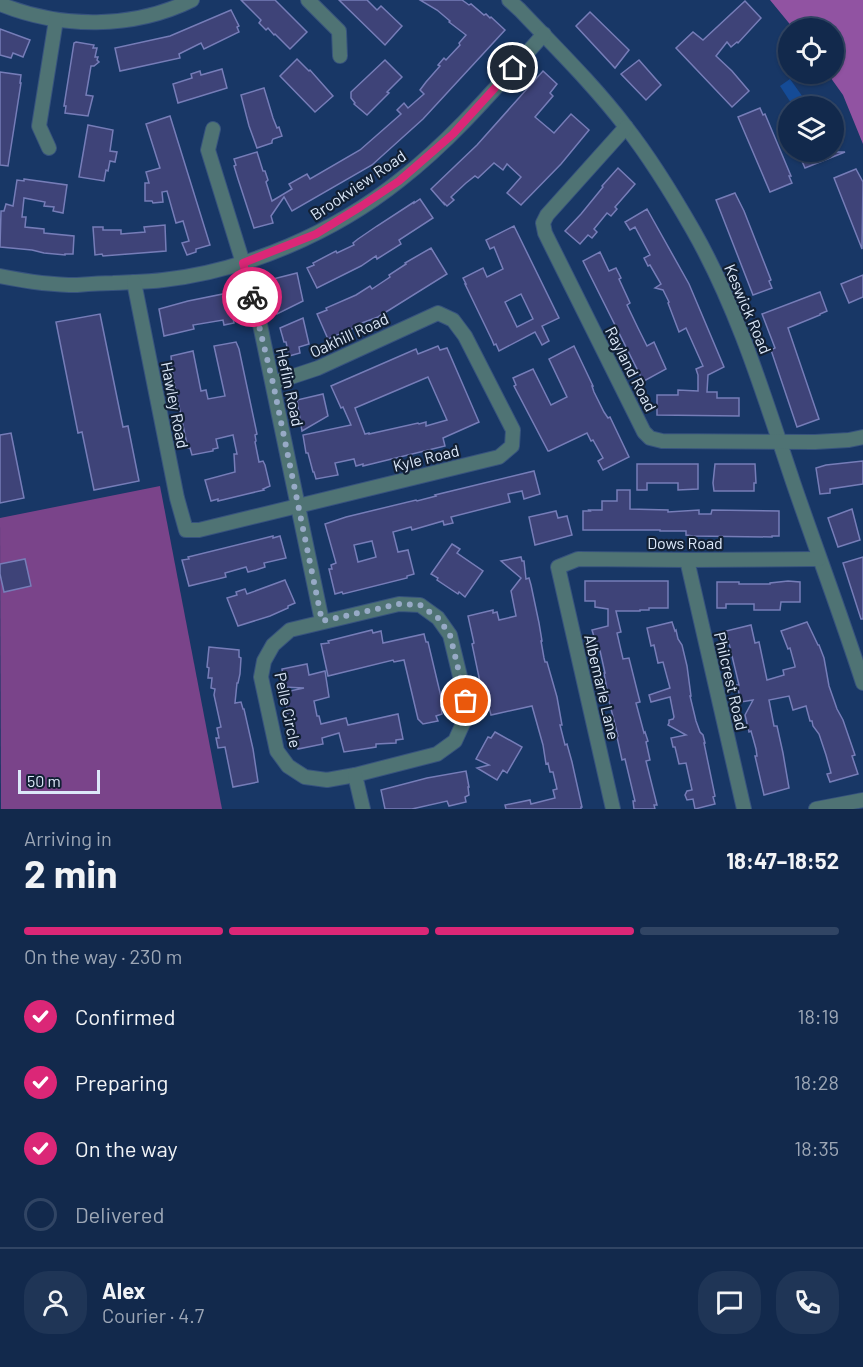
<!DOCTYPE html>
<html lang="en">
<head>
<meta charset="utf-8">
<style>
	body { margin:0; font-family:Barlow,sans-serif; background:#1f3556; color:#f1f3f6; height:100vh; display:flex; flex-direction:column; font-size:22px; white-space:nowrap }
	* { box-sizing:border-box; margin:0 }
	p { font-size:20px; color:#9ca6b5 }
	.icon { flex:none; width:33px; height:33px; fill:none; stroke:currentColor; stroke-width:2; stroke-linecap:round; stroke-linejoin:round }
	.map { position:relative; height:809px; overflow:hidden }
	.side { display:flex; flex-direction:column; background:#12294c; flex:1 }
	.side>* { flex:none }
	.buttons { position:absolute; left:778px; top:18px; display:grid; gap:12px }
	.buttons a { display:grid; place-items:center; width:66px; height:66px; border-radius:50%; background:#12294c; box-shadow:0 2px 4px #0004,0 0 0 2px #314564; font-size:30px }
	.scale { position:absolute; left:18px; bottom:15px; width:82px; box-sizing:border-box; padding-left:6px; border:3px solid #dce8f9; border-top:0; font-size:16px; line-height:21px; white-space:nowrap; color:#dce8f9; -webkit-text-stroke:4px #122034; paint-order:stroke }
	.pin { position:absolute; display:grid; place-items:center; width:51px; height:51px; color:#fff; margin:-26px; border:3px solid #fff; border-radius:50%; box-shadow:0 2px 6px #0007 }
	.courier { position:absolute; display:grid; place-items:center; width:60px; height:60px; margin:-30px; border:4px solid #db2777; border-radius:50%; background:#fff; color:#222; box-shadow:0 2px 8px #0007 }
	.headline em { font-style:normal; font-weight:700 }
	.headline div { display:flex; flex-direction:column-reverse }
	.headline { display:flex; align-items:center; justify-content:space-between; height:102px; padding:0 24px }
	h1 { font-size:39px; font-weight:700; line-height:45px }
	.bar { display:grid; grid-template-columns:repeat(4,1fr); gap:9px 6px; align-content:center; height:72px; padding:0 24px }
	.bar i { height:8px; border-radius:4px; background:#314564 }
	.bar .active { background:#db2777 }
	.bar p { grid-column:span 4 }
	.line { display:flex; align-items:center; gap:15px; padding:0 24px; border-top:2px solid #314564 }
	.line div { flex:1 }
	.round { display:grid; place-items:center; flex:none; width:63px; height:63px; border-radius:24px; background:#1f3556 }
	ol { padding:0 24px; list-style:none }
	li { display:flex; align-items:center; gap:18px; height:66px }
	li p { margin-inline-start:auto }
	li .icon { padding:6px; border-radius:50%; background:#db2777; color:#fff; stroke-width:4 }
	li:last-child { color:#9ca6b5 }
	li i { width:33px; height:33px; border:3px solid #314564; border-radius:50% }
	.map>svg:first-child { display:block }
</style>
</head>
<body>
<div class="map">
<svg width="863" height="809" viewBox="0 0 863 809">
	<rect width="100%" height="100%" fill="#183766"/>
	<path fill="#7a448a" d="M160,486L222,809H1L0,518Z"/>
	<path fill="#9153a2" d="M770,0H863V144L843,95L828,74H834V28H793Z"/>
	<path fill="#154b96" d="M790,79L805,100L793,106L780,86Z"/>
	<g fill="#3e4378" stroke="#767db8" stroke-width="1.5" fill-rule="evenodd">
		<path d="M241,0H275L307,32L290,49L275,34L274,35L268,28L266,30L259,23L261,20Z"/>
		<path d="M339,0H367L377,10L381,6L402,26L385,45Z"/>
		<path d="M420,0H462L469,5L471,4L484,15L486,14L490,18L491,17L505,30L423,119L372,165L292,211L284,197L271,216L273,223L254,228L238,179L234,166L236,165L234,159L257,152L263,171H265L268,180L266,182L272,201L292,189L289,184L307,174L310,179L360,150L401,114L397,110L404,103L408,108L424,94L420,90L426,82L440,66L438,65L444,58L446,60L460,45L459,43L466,35L449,22L450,21L437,10Z"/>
		<path d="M745,1L761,18L738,43L737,42L731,47L727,42L716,56L732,71L749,91L732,107L676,48L693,32L703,40Z"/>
		<path d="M231,10L239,26L237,27L239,32L204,49L201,43L179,54L180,58L120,71L115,48L170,36Z"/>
		<path d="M590,12L629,50L615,68L576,26Z"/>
		<path d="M0,29L30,40L23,57L13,53L11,58L0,55Z"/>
		<path d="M76,42L94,45L93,48H97L95,57H98L97,60L99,62L94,66H91L86,95L93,96L88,116L65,113L66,106H64L74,43Z"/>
		<path d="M297,59L309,71L310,70L333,96L315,112L280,76Z"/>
		<path d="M385,60L402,77L387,92L389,93L367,115L354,104L355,103L351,98V92Z"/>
		<path d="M639,60L661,85L646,100L621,74Z"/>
		<path d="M222,69L227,88L178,103L173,84L192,78L191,74L200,71L201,75Z"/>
		<path d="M543,71L557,84L550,93L553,96L535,117L554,133L571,114L589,130L561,164L521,205L507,193L521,177L507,164L503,170L494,163L478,178L475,176L466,183L451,197L454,200L447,206L444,203V204L431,189L477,145Z"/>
		<path d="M0,72L21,75L20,83H21L8,166L0,165Z"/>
		<path d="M264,88L273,118L277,128L279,127L282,136L273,139L272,141V143L257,148L249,126L241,95Z"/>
		<path d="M760,108L763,115L765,114L791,176H789L792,183L770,192L738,117Z"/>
		<path d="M170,116L210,245L196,249V252L187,255L182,243L189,241L183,221L176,223L167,191L162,192L163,202L153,203L152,201H145V183H149L146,172L160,168L146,124Z"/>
		<path d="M88,125L113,130L110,151L117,152L115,162L110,161L108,171L106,170L104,181L79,177Z"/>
		<path d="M798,152H845L805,168Z"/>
		<path d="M618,168L635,184L615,207L617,209L611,216L607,213L594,229L597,232L592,238L588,235L580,244L565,231L581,214L603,187L602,186Z"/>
		<path d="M856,169L863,182L862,249L834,178Z"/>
		<path d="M24,179L67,185L63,213L53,211L54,207L44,206L45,202L24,198L22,217H26L25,227L44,229V233L74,236L73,254H65V255L44,253L32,250L0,247L1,211H4L6,204L13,206L17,180L24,181Z"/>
		<path d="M735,193L744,211L771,280L769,281L772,288L753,295L716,200Z"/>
		<path d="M420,199L433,218L399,240L401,244L377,259L376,256L361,266L317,288L307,268L314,265L313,263L336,251L337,253L354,245L353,243L358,239L377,226L414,202V203Z"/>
		<path d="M647,209L689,284L724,367L708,375L707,392H717V398H739V416L657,415V395H678V390L698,391V375L696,369L703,366L686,328L679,332L668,303L669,302L663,290L655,288L661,284L650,265L648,266L644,258L650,255L635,227L630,230L625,222Z"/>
		<path d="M165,225L166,251L103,256L102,254L95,255L93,227H103V230H121V234L145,232L144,227Z"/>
		<path d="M514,226L559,318L542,326L549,341L542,345L535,332L499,351L496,344L494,345L492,340L465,284H466L463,278L483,268L487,277L503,269L494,247L490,249L486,240ZM521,294L533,319L517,327L505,302Z"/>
		<path d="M431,248L447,274L378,317L359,324V326L328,339L317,314L327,310L326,308L356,295L370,286L372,289L390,277L389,275L406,264L405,263Z"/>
		<path d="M600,252L609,271L616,268L621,278L619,279L630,303L627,305L638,328L647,346L654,342L666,369L644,381H643L583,261Z"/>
		<path d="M297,273L303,301L277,314L269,280Z"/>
		<path d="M863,275V297L849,303L841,284Z"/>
		<path d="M820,292L827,311L820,314V315L788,328L819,419L797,427L771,350L775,348L762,314Z"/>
		<path d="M228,293L229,297L236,296L238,308L231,309L234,323L224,325L223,320L193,325L194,329L164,336L159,309L188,301Z"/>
		<path d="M100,314L123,427L128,426L139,481L94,490L82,432L78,433L56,322Z"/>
		<path d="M303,318L309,344L299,347L300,353L289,356L286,342H284L280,328Z"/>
		<path d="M236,342L239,349L257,434L255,435L256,441L255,442L259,462L263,461L265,465L270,486L263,489L264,490L247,494L218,501V499L211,501L205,480L235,472L234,454H237L233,435L216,439L218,448L213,449V451L192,455L190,448H188L185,435L173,377L171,356L193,351L201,391L206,390L208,399L225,396L214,346Z"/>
		<path d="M438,346L440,350L447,348L479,422L443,438L445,446L363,466V464L356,466L354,459L335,463L338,475L316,479L314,472H313L308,453H306L303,435L351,425L343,407L341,408L331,386L416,349L418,354ZM428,377L447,420L426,426V422L419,424L418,423L369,434V433L365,434L355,408Z"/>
		<path d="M574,346L593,386H592L594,392L604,412L608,418L610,417L629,457L603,470L598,461L603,458L593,440L591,441L587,433L549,451H548L514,386L516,385L513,378L533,369L551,405L567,397L549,359Z"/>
		<path d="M323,394L328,416L302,431L297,400Z"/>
		<path d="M11,433L24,498L0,503V435Z"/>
		<path d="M863,461V484L830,489V493L820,494L816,468L826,465Z"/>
		<path d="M637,464H698V489L678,490V483H647V490H637Z"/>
		<path d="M715,464H755L756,483H754V491H714L713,483Z"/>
		<path d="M534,471L540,494L524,499L522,491L508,494L510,502L451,517L453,523L444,525L443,521L412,530L411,527L393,532L398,552L408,550L414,574L407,576V578L343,594L342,592L335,594L329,569H332L331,565L336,563L325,524L346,517L416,500L417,501L436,496L435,495ZM372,541L376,557L358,562L354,545Z"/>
		<path d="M617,490H630V509L668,510V512L699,510V514H711L712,510L779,511V536H772V537L693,536L686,535V531H660V530H583V511H590L589,510H602V501H617Z"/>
		<path d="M852,509L860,540L838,547L828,518Z"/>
		<path d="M556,511L558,518L567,516L572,535L535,545L529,517Z"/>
		<path d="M273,536V538L280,536L286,558L264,563L265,567L256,570L248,572L246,567L225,573L226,577L189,586L182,560L189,559L188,557Z"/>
		<path d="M452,544L460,549L457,553L483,571L465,597L459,592L458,594L437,580L438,578L431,574Z"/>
		<path d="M521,557L522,561H524L526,579L529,578L531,585L539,623L542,641H541L544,658L545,662H547L557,697L562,725H560L565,745L567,744L572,762L582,807H581V809H506L505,805L530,800L531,804L555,798L553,790L557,789L553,772H550L548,763L546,764L543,745L532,706L491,715L489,707L487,708L482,687H481L472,644L474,643L468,616L493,610V613L497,612L499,620L516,616L511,591L521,578L501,561Z"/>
		<path d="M863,557V619H861L843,563Z"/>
		<path d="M25,559L31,586L4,592L0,574V564Z"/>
		<path d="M285,580L295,603L288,606V608L270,616L238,626L227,598L237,595L236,592L245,589L247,594Z"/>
		<path d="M585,581H668V608H649V610H640V611H616L621,632L617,633L623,659L629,658L640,702L636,703L644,733L645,732L648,741L646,742L650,760L646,761L657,805H654L655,809H634L633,801H635L625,759L622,760L617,737L618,736L609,701L604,673H605L599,646L597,647L592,630L608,626V609L595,607V601H585Z"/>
		<path d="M788,581L800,582V602H781L780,610H754V604H726V608H717V582H739V584H770V583Z"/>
		<path d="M672,622L675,631L676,630L678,639L682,645L687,666L691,696H690L696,721L700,732L703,735L705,743H704L715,796L713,797L715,804L695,809L693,799L687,800L685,795L687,791L692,790L686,763L679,764L675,747H673L671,738L686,735L668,725L669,723V720L673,719L674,717L670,697L651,702L649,695L670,688L663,662L658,663L654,645L651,646L647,628Z"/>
		<path d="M807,622L818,645H819L824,658L829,686L837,709L843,720L855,755L852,756L858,774L830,782L827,774L831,773L826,755L819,734L813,726L812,721H810L806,706L793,710L789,696L769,700L774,726H777L783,753L789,788L764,795L755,756H757L756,749L753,738L751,731L749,732L745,715L753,700L741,702L737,685H739L726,631L751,625L755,643L759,642L767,680L784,675L783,670L795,667V666L790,648L788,649L781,631Z"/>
		<path d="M372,630L373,633L381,631L383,643L424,634L426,642H428L443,705L441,706L442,714L436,716L438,721L423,724L418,719L404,660L394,662L393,660L328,676L321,644L329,643L328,641Z"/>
		<path d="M209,647L239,650V657L241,658L240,674L238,683H237L235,703L241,702L243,709H244L253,749L258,782L233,787L225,747L218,748L216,738H219L217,728L221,727L214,695L215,689L211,688L212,678H208L209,668L207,667Z"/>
		<path d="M307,664L309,675L325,671L329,697L314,701L317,716H319L321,724L346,718L348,725L398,714L403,739L396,740V743L376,744V747L344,752L339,733L322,738L323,744L298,749L296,741L295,742L290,721H288L285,692L304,688L283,687L281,677H283L282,669Z"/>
		<path d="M495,732L522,747L507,773L503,770L497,780L477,768L489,765L476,759L488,737L491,738Z"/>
		<path d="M466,771L469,787H468L469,795L465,797L466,802L449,806L447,801L412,809H385L381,790L427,778Z"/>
	</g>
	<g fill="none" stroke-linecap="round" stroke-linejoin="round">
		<g stroke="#37537e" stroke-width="16">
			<g id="minor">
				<path d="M308,0L339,31L340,56"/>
				<path d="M509,0L520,10C556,48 594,85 626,127C651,159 673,195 693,230C738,309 764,396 793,482C816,549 841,615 863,683"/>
				<path d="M0,4C61,29 133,29 192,0"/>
				<path d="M626,127L547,215L543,223L545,233L644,432L650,438L662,441L815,442L849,440L863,437"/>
				<path d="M213,129L208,150L243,263L258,315L322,621"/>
				<path d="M49,148L39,126L56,20"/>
				<path d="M0,276C25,281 52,285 77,285C89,284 101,283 113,283C130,282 147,282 163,280C246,271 335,232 400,180C454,138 498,85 544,34"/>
				<path d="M134,282L177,498L186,530H199L499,457L512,446L513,430L465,336L453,320L438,313L318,368L273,383"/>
				<path d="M687,560L744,809"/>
				<path d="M399,604L420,605L438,618L450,635L466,701L465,719L455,741L437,754L355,775L327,780L305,777L288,766L277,751L261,677L264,661L273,645L290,630Z"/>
				<path d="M355,775L363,809"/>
				<path d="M613,809L558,567L578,559L687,560L819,559"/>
				<path d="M816,809L863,800"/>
			</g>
		</g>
		<use href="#minor" stroke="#4f7374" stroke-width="14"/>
	</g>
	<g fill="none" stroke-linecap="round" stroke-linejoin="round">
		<path stroke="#97aac6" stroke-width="6" stroke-dasharray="0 10.8" d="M252,297L273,383L322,621L399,604L420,605L438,618L450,635L466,701"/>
		<path stroke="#db2777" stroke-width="8" d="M252,297L243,263L316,234L360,207L399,181L453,134L513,68"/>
	</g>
	<g text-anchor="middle" stroke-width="4.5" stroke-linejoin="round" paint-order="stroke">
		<g font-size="16" fill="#dce8f9" stroke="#122034">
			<text transform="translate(358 185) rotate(-34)" y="6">Brookview Road</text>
			<text transform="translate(748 309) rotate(67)" y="6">Keswick Road</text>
			<text transform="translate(349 335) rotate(-25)" y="6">Oakhill Road</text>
			<text transform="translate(631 369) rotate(63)" y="6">Rayland Road</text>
			<text transform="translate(290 387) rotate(78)" y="6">Heflin Road</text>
			<text transform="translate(175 405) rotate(79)" y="6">Hawley Road</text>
			<text transform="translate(426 458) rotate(-14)" y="6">Kyle Road</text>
			<text x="685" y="549">Dows Road</text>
			<text transform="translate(731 681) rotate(77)" y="6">Philcrest Road</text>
			<text transform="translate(602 687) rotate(77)" y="6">Albemarle Lane</text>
			<text transform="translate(288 710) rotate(78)" y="6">Pelle Circle</text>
		</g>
	</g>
</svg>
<div class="buttons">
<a><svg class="icon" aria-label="locate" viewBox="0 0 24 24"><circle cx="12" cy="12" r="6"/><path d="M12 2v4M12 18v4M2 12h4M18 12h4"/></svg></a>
<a><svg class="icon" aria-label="layers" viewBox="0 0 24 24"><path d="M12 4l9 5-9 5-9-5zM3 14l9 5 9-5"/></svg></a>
</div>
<div class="scale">50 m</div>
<div class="pin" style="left:466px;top:701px;background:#ea580c"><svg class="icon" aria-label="bag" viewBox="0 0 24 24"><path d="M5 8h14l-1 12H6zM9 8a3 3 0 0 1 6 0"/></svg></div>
<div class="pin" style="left:513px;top:68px;background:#1f2937"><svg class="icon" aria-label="home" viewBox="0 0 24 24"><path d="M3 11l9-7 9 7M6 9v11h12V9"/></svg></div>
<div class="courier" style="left:252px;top:297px"><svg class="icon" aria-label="bike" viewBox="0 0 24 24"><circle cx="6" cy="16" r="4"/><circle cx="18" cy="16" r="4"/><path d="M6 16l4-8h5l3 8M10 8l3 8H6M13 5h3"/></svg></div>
</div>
<section class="side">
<div class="headline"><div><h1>2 min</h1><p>Arriving in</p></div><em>18:47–18:52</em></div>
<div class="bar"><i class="active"></i><i class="active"></i><i class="active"></i><i></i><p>On the way · 230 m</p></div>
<ol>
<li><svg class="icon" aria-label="check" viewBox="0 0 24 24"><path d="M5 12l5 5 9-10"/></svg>Confirmed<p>18:19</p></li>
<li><svg class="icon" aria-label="check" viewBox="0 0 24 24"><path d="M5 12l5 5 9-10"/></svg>Preparing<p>18:28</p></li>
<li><svg class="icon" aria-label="check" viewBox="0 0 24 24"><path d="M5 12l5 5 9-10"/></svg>On the way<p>18:35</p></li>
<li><i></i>Delivered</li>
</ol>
<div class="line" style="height:108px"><a class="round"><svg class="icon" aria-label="person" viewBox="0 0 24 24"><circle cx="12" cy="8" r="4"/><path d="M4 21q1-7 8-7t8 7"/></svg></a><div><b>Alex</b><p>Courier · 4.7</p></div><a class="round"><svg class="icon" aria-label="chat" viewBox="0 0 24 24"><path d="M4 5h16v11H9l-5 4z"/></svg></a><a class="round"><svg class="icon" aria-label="phone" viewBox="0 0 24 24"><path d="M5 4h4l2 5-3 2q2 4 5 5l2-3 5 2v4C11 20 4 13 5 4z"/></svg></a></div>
</section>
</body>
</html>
